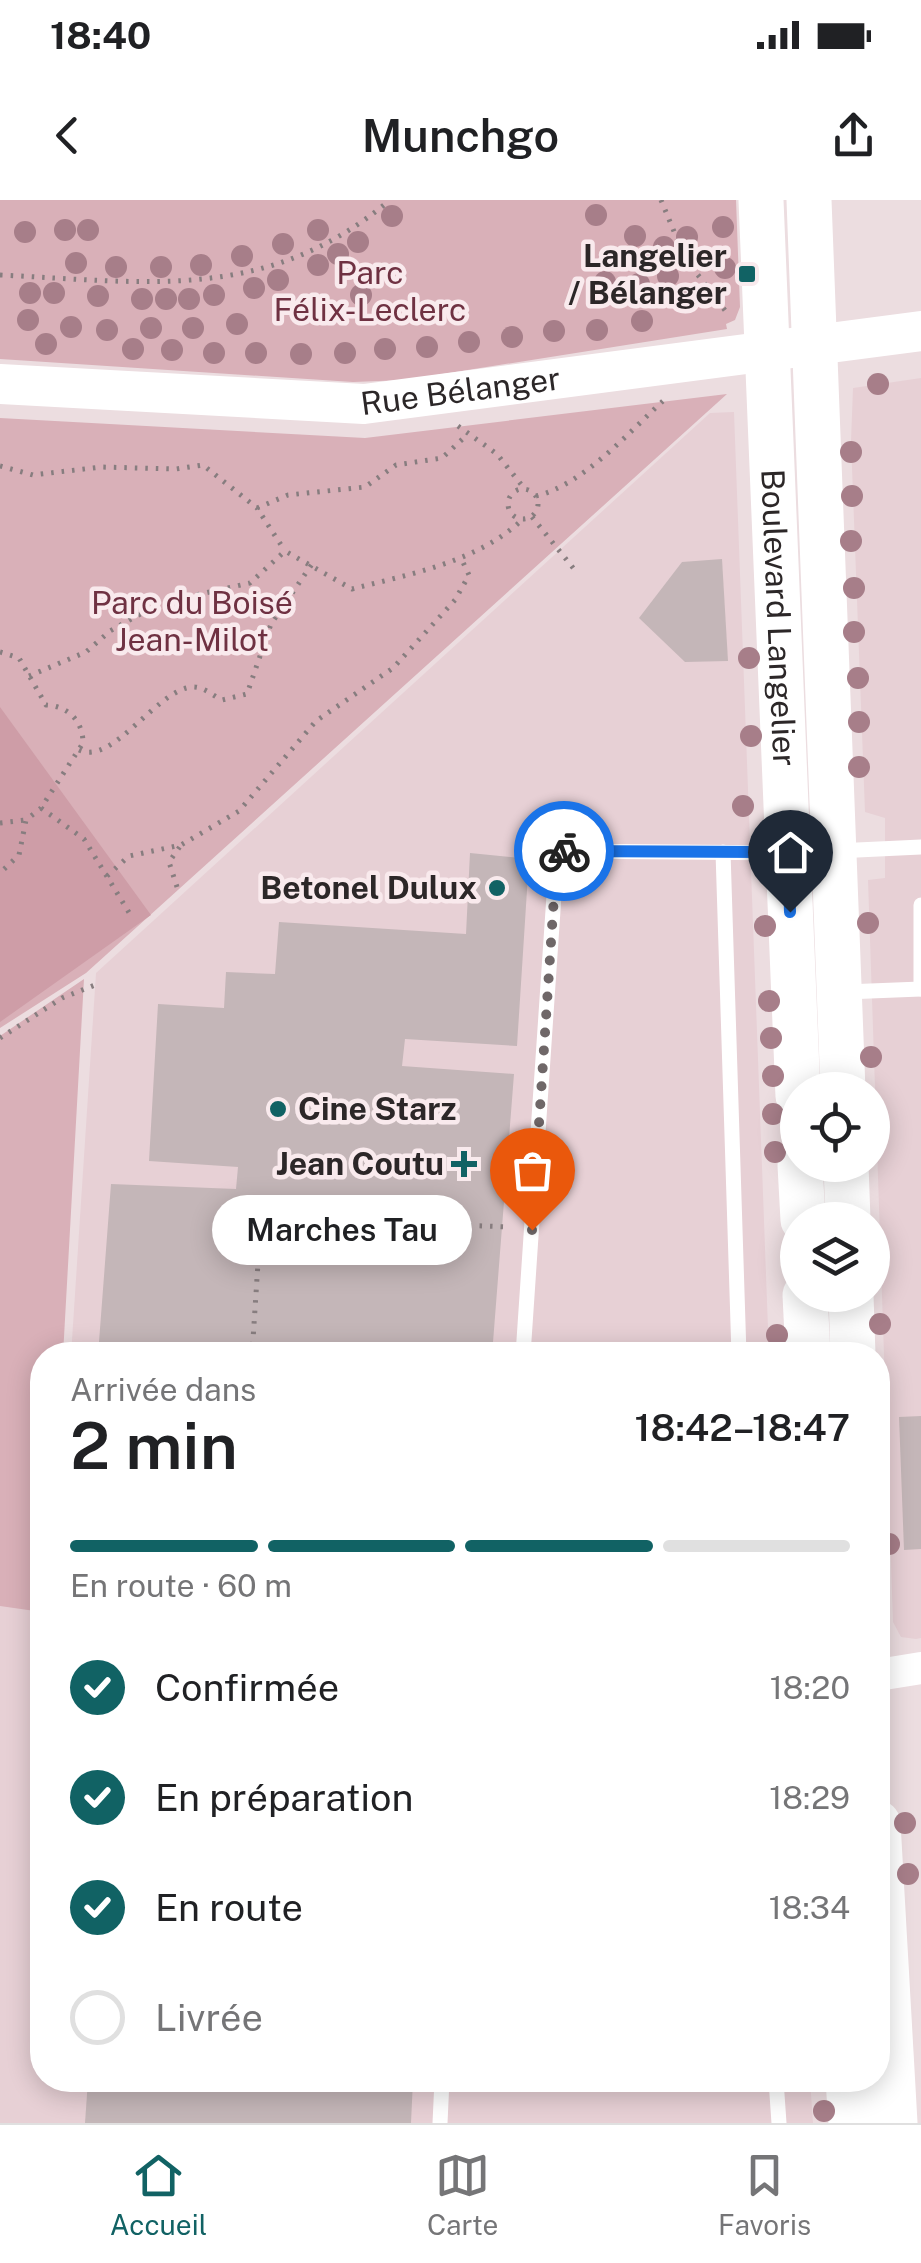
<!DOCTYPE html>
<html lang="fr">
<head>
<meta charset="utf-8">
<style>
	body { margin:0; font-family:"Public Sans",sans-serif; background:#f2f2f2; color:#202124; height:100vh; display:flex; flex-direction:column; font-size:38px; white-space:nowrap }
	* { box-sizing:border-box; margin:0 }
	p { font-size:32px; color:#757577 }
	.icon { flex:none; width:55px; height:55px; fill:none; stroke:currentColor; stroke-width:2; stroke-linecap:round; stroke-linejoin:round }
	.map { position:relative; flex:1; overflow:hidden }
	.sheet { position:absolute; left:30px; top:1142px; width:860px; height:750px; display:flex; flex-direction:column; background:#fff; border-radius:40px; box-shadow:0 5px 25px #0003 }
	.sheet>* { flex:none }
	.controls { position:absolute; left:780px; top:872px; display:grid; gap:20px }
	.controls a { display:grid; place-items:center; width:110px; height:110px; border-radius:50%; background:#fff; box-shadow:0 5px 25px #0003; font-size:50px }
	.pin { position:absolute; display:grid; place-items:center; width:85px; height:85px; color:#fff; margin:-102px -42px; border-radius:50% 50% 50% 0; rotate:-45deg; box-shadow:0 0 10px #0007 }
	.pin .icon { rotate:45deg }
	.courier { position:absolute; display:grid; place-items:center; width:100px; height:100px; margin:-50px; border:8px solid #1a73e8; border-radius:50%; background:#fff; color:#222; box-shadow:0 2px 12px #0007 }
	.bubble { position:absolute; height:70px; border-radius:35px; background:#fff; box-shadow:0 5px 25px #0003; font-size:32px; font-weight:600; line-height:70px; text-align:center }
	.head em { font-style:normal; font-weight:600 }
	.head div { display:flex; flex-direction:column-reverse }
	.head { display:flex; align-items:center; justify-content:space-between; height:170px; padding:0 40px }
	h1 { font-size:65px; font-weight:600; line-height:75px }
	.bar { display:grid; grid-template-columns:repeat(4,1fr); gap:15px 10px; align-content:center; height:120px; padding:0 40px }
	.bar i { height:12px; border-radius:8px; background:#e0e0e0 }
	.bar .current { background:#116264 }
	.bar p { grid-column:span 4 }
	ol { padding:0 40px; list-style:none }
	li { display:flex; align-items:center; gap:30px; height:110px }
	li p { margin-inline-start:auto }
	li .icon { padding:10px; border-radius:50%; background:#116264; color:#fff; stroke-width:4 }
	li:last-child { color:#757577 }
	li i { width:55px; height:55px; border:5px solid #e0e0e0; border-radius:50% }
	.status { display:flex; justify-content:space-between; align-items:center; height:70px; padding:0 50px; background:#fff; direction:ltr }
	.status svg { height:28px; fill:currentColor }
	header { display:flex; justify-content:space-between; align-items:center; height:130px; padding:0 40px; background:#fff; font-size:45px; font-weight:600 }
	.tab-bar { display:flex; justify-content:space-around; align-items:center; height:140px; border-top:2px solid #e0e0e0; background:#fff; font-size:28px; color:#757577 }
	.tab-bar a { display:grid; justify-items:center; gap:5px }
	.tab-bar .current { color:#116264 }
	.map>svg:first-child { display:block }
</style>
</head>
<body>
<div class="status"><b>18:40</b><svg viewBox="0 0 49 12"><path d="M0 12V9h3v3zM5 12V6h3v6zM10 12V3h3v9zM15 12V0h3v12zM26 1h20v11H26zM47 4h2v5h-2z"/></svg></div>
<header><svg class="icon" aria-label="back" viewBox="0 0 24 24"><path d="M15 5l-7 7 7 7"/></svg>Munchgo<svg class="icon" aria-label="share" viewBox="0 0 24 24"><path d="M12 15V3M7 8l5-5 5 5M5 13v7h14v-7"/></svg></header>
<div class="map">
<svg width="921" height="1923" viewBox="0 0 921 1923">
	<rect width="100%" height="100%" fill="#ecdde0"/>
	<g fill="#e7d0d5">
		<path d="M921,178V1438L916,1439L901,1437L893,1422L868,680L885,678V618L865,612L851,241L853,188Z"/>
		<path d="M734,212L769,1155H71L96,773L710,213Z"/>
		<path d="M0,1331L42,1337V1880H810L813,1923H0Z"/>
	</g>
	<g fill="#d9b0b8">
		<path d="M0,0H736L740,107L735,120L726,124L727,129L405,180L353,182L0,159Z"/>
		<path d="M727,194L86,773L0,828V218L365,238Z"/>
		<path d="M84,779L63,1155H42V1412L0,1406V836Z"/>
	</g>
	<path fill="#ce9da7" d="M0,507L151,715L0,822Z"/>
	<g fill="#c4b6b8">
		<path d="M722,359L728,461L685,462L639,418L682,362Z"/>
		<path d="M470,653L529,659L517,846L405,839L402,866L514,874L492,1155H98L111,984L236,989L238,967L149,961L158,804L224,808L226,772L275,774L279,722L466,734Z"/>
		<path d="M921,1216V1349L904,1350L899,1217Z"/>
		<path d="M88,1880H413L411,1923H85Z"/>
	</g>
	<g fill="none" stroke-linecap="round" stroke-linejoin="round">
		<g stroke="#877d7f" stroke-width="5" stroke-dasharray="2.5 8" stroke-linecap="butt">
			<path d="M661,0L685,58L727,113"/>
			<path d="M0,75C147,82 268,103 390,0"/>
			<path d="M458,226L497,254L524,288"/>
			<path d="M0,266L33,275L101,267L176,269L203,265L257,308L285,351"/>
			<circle cx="523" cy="304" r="15"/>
			<path d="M536,296C583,285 629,232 664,200"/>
			<path d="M257,308L288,295L365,287L396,265L442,258L468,234"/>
			<path d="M532,317L574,369"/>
			<path d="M0,452L19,458L46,505C68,506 83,521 83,543L41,608L26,620L19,655L0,673"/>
			<path d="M29,476L86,452L110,431L160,403L250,383L285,351L352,389C410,374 478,362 523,319"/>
			<path d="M79,550C113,566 158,488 193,487C204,487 212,495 222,500L247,494L271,424L312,364"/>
			<path d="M41,608L84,639L133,719"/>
			<path d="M0,623L26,620"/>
			<path d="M107,676L129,656L181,645L239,611L316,521L393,468L455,400L469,375L461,358"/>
			<path d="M177,687L169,662L181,645"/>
			<path d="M0,838L62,798L95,785"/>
			<path d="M252,1155L261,1017L509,1027"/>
		</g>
		<g stroke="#fff" stroke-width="15">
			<path d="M836,651L921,647"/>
			<path d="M723,652L739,1155"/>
			<path d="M921,789V705"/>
			<path d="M845,792L921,789"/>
			<path d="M523,1155L557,651L783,653"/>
			<path d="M776,1880L779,1923"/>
			<path d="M440,1923L442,1880"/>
		</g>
		<path stroke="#fff" stroke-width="32" d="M878,1475L921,1468"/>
		<path stroke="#fff" stroke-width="40" id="s1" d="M0,184L364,204L921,131"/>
		<g stroke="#fff" stroke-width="45">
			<path id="s2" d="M761,0L798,896"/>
			<path d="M809,0L843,890"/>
			<path d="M800,965L803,1020"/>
			<path d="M846,965L848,1020"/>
			<path d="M805,1095L808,1155"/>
			<path d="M851,1095L853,1155"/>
			<path d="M878,1623L895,1923"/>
			<path d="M848,1880L851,1923"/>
		</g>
	</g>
	<g fill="#a77e89">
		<circle cx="596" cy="15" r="11"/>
		<circle cx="392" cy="16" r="11"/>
		<circle cx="723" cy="27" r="11"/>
		<circle cx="65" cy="30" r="11"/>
		<circle cx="88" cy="30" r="11"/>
		<circle cx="318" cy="30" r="11"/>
		<circle cx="25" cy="32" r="11"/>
		<circle cx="635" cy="36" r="11"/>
		<circle cx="687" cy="37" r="11"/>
		<circle cx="358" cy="42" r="11"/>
		<circle cx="283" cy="44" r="11"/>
		<circle cx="664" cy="47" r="11"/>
		<circle cx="338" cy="54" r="11"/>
		<circle cx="242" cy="56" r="11"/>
		<circle cx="76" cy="63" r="11"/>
		<circle cx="201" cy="65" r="11"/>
		<circle cx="318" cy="65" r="11"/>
		<circle cx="116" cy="67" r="11"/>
		<circle cx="161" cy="67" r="11"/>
		<circle cx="725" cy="68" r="11"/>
		<circle cx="668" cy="76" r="11"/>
		<circle cx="278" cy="80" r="11"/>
		<circle cx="605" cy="82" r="11"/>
		<circle cx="639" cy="84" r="11"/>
		<circle cx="254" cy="88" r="11"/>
		<circle cx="30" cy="93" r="11"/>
		<circle cx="54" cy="93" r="11"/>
		<circle cx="214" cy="95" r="11"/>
		<circle cx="361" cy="95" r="11"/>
		<circle cx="98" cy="96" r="11"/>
		<circle cx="142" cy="99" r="11"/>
		<circle cx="166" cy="99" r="11"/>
		<circle cx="189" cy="99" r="11"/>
		<circle cx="686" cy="101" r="11"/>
		<circle cx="28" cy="120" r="11"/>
		<circle cx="642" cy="121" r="11"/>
		<circle cx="237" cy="124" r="11"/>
		<circle cx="71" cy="127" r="11"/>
		<circle cx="151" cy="128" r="11"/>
		<circle cx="193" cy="128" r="11"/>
		<circle cx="107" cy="130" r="11"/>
		<circle cx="597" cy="130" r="11"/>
		<circle cx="554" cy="131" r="11"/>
		<circle cx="512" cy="137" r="11"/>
		<circle cx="469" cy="142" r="11"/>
		<circle cx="46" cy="144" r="11"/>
		<circle cx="427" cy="147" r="11"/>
		<circle cx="133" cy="149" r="11"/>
		<circle cx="385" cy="149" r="11"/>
		<circle cx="172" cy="150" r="11"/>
		<circle cx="214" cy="153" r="11"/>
		<circle cx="256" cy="153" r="11"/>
		<circle cx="345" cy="153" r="11"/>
		<circle cx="301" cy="154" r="11"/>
		<circle cx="878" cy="184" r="11"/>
		<circle cx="851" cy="252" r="11"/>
		<circle cx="852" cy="296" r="11"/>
		<circle cx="851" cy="341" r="11"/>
		<circle cx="854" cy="388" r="11"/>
		<circle cx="854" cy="432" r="11"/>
		<circle cx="749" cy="458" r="11"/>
		<circle cx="858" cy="478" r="11"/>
		<circle cx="859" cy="522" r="11"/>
		<circle cx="751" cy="536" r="11"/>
		<circle cx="859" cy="567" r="11"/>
		<circle cx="743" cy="606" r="11"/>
		<circle cx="868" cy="723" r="11"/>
		<circle cx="765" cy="726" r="11"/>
		<circle cx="769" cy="801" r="11"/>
		<circle cx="771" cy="838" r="11"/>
		<circle cx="871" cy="857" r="11"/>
		<circle cx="773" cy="876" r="11"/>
		<circle cx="773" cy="914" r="11"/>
		<circle cx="775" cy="952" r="11"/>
		<circle cx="880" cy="1124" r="11"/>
		<circle cx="777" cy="1135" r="11"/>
		<circle cx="889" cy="1344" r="11"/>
		<circle cx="905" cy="1623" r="11"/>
		<circle cx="908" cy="1674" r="11"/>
		<circle cx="824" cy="1911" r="11"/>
	</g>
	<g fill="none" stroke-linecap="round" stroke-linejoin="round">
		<path stroke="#6f6768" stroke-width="10" stroke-dasharray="0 18" d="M532,1030L557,651H564"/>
		<path stroke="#1a73e8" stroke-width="12" d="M564,651L788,652L790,712"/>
	</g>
	<g fill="#116264" stroke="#f9eaed" stroke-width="4">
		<rect x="737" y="64" width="20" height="20" rx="5"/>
		<circle cx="497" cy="688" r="10"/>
		<circle cx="278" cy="909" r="10"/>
		<path d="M459 949h10v10h10v10h-10v10h-10v-10h-10v-10h10z"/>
	</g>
	<g text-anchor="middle" stroke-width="9" stroke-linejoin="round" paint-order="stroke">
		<g font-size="32" font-weight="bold" fill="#2c2728" stroke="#f9eaed" text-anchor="end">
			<text x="727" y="67">Langelier<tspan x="727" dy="37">/ Bélanger</tspan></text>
			<text x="477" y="699">Betonel Dulux</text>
			<text x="298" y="920" text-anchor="start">Cine Starz</text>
			<text x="444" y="975">Jean Coutu</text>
		</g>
		<g font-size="32" fill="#6f3142" stroke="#f9eaed">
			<text x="370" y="84">Parc<tspan x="370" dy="37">Félix-Leclerc</tspan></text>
			<text x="192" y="414">Parc du Boisé<tspan x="192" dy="37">Jean-Milot</tspan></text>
		</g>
		<g font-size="32" fill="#2c2728" stroke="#f9eaed">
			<text dy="11" stroke="none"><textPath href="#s1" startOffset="462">Rue Bélanger</textPath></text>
			<text dy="11" stroke="none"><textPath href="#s2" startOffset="418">Boulevard Langelier</textPath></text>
		</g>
	</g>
</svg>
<div class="controls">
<a><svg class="icon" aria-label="locate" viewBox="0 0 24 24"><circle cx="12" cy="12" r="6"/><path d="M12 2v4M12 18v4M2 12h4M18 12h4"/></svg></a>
<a><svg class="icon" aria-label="layers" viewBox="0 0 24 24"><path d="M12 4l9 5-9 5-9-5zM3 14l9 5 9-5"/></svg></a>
</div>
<div class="pin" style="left:532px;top:1030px;background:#ea580c"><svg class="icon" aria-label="bag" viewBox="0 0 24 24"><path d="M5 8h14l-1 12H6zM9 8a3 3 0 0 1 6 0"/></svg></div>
<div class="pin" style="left:790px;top:712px;background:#1f2937"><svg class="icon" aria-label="home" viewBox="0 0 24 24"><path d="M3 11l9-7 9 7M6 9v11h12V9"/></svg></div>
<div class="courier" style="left:564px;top:651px"><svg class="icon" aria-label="bike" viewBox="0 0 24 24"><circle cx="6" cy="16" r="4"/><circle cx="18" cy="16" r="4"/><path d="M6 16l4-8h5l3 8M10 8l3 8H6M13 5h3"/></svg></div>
<div class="bubble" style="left:212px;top:995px;width:260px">Marches Tau</div>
<section class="sheet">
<div class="head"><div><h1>2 min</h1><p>Arrivée dans</p></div><em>18:42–18:47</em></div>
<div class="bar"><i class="current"></i><i class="current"></i><i class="current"></i><i></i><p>En route · 60 m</p></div>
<ol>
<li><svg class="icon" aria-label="check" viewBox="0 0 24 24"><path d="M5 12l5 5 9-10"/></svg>Confirmée<p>18:20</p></li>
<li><svg class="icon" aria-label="check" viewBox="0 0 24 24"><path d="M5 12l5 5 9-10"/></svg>En préparation<p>18:29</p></li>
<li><svg class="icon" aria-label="check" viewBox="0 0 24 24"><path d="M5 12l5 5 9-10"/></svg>En route<p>18:34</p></li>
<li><i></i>Livrée</li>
</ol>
</section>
</div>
<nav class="tab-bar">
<a class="current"><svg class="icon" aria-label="home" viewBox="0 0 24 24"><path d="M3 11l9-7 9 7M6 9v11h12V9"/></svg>Accueil</a>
<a><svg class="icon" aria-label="map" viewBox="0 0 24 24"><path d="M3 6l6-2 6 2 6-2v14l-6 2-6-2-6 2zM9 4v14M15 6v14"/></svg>Carte</a>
<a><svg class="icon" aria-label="saved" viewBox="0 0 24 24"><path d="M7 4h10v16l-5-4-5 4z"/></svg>Favoris</a>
</nav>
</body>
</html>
